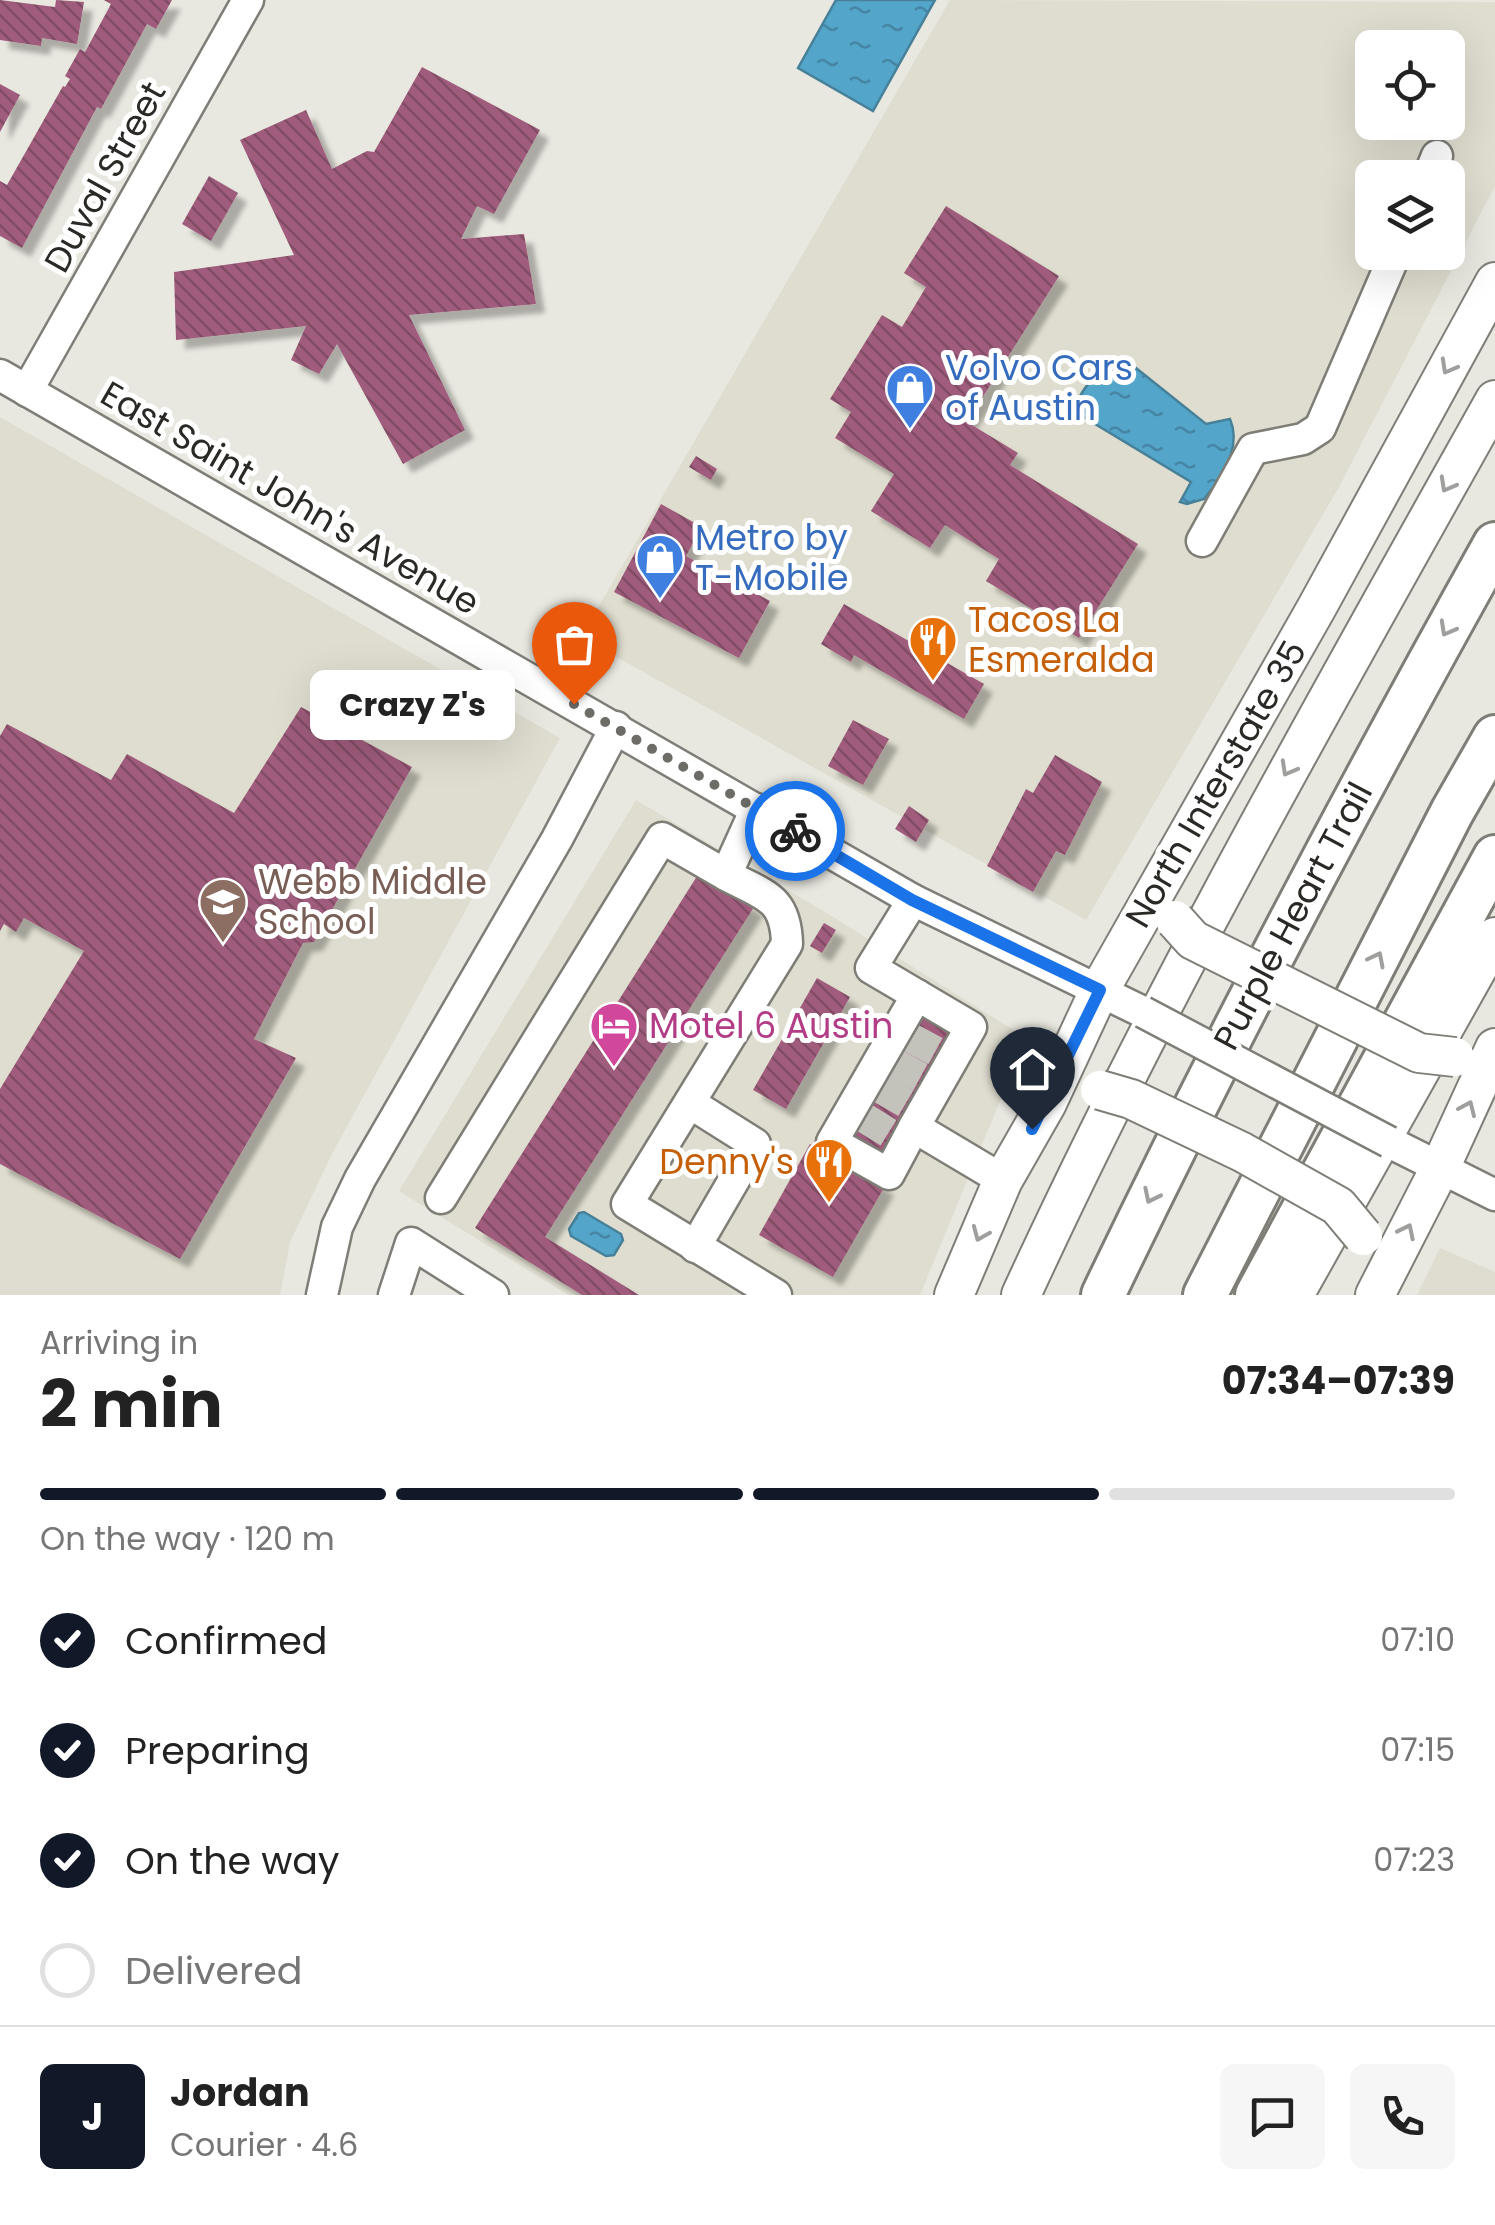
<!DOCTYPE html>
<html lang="en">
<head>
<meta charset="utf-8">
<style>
	body { margin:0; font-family:Poppins,sans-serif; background:#f6f6f6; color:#222; height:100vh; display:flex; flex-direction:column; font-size:38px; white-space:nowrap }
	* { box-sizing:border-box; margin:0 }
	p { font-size:32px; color:#767676 }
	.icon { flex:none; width:55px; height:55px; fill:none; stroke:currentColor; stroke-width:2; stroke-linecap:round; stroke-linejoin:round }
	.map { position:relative; height:1295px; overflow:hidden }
	.panel { display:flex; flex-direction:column; background:#fff; flex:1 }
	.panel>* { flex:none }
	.controls { position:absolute; left:1355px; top:30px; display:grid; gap:20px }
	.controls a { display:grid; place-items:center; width:110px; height:110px; border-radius:15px; background:#fff; box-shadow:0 10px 40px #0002; font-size:50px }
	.pin { position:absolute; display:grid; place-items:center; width:85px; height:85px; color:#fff; margin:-102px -42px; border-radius:50% 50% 50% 0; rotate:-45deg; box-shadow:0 0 10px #0007 }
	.pin .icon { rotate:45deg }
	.courier { position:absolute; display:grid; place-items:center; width:100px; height:100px; margin:-50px; border:8px solid #1a73e8; border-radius:50%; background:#fff; color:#222; box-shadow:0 2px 12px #0007 }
	.bubble { position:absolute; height:70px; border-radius:15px; background:#fff; box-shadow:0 10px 40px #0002; font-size:32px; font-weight:700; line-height:70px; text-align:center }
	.overview em { font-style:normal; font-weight:700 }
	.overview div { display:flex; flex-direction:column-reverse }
	.overview { display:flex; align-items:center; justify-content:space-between; height:170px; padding:0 40px }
	h1 { font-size:65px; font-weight:700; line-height:75px }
	.bar { display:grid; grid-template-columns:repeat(4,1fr); gap:15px 10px; align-content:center; height:120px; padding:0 40px }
	.bar i { height:12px; border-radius:8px; background:#e0e0e0 }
	.bar .current { background:#111827 }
	.bar p { grid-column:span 4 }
	.line { display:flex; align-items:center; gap:25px; padding:0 40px; border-top:2px solid #e0e0e0 }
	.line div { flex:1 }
	.round { display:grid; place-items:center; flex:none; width:105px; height:105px; border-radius:15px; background:#f6f6f6 }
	ol { padding:0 40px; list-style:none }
	li { display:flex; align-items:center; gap:30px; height:110px }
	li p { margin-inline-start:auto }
	li .icon { padding:10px; border-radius:50%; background:#111827; color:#fff; stroke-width:4 }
	li:last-child { color:#767676 }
	li i { width:55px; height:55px; border:5px solid #e0e0e0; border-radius:50% }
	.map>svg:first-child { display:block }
</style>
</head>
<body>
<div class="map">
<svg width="1495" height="1295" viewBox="0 0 1495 1295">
	<defs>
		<pattern id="water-ripples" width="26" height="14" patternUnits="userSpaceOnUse" patternTransform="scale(2.5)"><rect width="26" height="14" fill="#54a5ca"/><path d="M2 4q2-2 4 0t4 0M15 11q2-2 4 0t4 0" fill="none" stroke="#4686a4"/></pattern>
		<pattern id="building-back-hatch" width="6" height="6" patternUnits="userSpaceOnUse" patternTransform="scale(2.5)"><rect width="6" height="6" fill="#9f5c7c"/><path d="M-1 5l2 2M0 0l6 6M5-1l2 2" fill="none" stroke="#824c65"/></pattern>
		<filter id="shadow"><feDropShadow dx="9" dy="9" stdDeviation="2.5" flood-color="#0004"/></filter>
	</defs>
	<rect width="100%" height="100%" fill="#e9e8e0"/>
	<g fill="#dfddcf" fill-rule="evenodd">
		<path d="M950,0L1495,2V186L1339,487L1086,920L581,637ZM1372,48H1448V122H1372ZM1372,178H1448V252H1372Z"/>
		<path d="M0,417L560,738L333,1152L290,1242L280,1295H0Z"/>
		<path d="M636,800L830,915L1026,1038L920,1295H568L399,1191Z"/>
		<path d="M1440,1248L1495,1272V1295H1417Z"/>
	</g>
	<g fill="url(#water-ripples)" stroke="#478099" stroke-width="2.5">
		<path d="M836,0H935L873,111L798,68Z"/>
		<path d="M1136,368L1206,424L1230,419C1242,447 1222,478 1204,499L1187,504L1180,502L1191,482L1072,410C1091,376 1095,369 1136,368Z"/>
		<path d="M584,1212L621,1234L623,1240L614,1255L606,1256L571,1236L569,1229L579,1213Z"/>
	</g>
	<g fill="url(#building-back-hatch)" filter="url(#shadow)">
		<path d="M0,0L55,7L56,0L84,2L77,44L42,38L41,46L0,40Z"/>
		<path d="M104,0H172L156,29L147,24L101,109L97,107L22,248L0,236V181L7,185L63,86L65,87L70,79L65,76L80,49L85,52L111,4Z"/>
		<path d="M422,67L540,130L494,214L477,206L461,239L524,234L536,304L409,315L465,430L403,464L337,344L319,374L291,360L306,326L176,340L174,272L294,255L240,140L306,110L332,169L367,151L374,152Z"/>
		<path d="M0,84L20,95L0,132Z"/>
		<path d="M209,176L238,193L211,241L182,224Z"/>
		<path d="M946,206L1059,276L967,422L1018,453L1010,465L1138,544L1079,638L986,581L999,559L945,525L930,548L871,511L894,474L835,438L851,412L830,399L882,315L902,327L926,287L904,273Z"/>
		<path d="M696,456L717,469L711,480L689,467Z"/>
		<path d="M661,504L702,527L686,556L770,601L739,658L614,592Z"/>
		<path d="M844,604L984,684L964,719L854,655L851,662L821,644Z"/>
		<path d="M301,707L412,767L314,942L303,943L254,1039L296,1058L180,1259L0,1164V1089L84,951L24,918L16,932L4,924L0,931V736L7,724L111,780L127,754L234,813Z"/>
		<path d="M853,720L889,739L863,785L828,766Z"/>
		<path d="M1055,755L1102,782L1065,855L1056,851L1033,892L987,866L1026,789L1033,793Z"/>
		<path d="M909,806L929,820L916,842L895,829Z"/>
		<path d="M699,873L754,907L545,1237L639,1295H582L475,1228Z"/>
		<path d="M824,923L836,930L822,953L810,946Z"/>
		<path d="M817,978L850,997L786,1109L753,1090Z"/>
		<path d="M925,1010L955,1027L878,1160L848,1143Z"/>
		<path d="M810,1144L885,1186L833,1277L759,1235Z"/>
	</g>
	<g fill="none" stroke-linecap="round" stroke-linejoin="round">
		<g stroke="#c3c2bb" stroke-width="30" stroke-dasharray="30 15" stroke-linecap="butt">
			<path d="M909,1037L939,1053"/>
			<path d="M894,1063L924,1079"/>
			<path d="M880,1088L909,1105"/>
			<path d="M863,1117L892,1135"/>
		</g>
		<g stroke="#7e7d76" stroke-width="35">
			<g id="minor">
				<path d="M1428,178L1437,156"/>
				<path d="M0,375L913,900L1143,1012"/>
				<path d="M27,391L248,0"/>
				<path d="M1202,541L1253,449L1303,439L1320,428L1396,252"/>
				<path d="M756,809L726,875C763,895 786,896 787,944L627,1204L776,1295"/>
				<path d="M913,900L871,968L971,1027L914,1127L1003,1180"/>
				<path d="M690,1103L755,1144L695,1247"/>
				<path d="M914,1127L889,1174L832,1142L917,995"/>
				<path d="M1389,1142L1495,1195"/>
				<path d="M441,1198L662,838L726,875"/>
				<path d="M322,1295L337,1227L360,1179L557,839L616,727"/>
				<path d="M394,1295L411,1243L493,1295"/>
			</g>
		</g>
		<g stroke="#7e7d76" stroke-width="42">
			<g id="major">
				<path d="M954,1295L1003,1180L1047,1103L1100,989L1317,607L1495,282"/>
				<path d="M1021,1295C1162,988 1330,695 1495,400"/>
				<path d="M1294,1295L1495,937"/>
				<path d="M1375,1295L1440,1168L1495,1048"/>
			</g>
		</g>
		<g stroke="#7e7d76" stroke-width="48">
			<g id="highway">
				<path d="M1103,1295C1225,1040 1357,791 1495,544"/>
				<path d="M1205,1295L1452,812L1495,737"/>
				<path d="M1257,1295L1495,857"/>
			</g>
		</g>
		<use href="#minor" stroke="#fff" stroke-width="30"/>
		<use href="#major" stroke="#fff" stroke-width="38"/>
		<use href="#highway" stroke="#fff" stroke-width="42"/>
		<g stroke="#7e7d76" stroke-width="35" stroke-linecap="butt">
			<path id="minor-bridge" d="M1143,1012L1389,1142"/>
		</g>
		<g stroke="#7e7d76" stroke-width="42" stroke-linecap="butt">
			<g id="major-bridge">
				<path d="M1175,920L1193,940L1419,1053L1455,1057"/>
				<path d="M1100,1090L1131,1099L1242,1152L1338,1206L1363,1236"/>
			</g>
		</g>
		<use href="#minor-bridge" stroke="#fff" stroke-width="30"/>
		<use href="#major-bridge" stroke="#fff" stroke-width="38"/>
	</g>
	<defs><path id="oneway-chevron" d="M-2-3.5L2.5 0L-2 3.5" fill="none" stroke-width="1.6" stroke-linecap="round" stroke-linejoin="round" transform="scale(2.5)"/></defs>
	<g stroke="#9f9f9d">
		<use href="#oneway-chevron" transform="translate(1448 367) rotate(119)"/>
		<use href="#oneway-chevron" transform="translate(1447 485) rotate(119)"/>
		<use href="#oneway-chevron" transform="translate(1447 629) rotate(119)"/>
		<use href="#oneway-chevron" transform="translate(1288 769) rotate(119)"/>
		<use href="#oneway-chevron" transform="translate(1377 959) rotate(-63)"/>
		<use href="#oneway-chevron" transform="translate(1468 1108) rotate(-66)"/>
		<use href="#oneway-chevron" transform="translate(1151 1196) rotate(116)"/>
		<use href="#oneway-chevron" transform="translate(1407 1231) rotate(-64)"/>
		<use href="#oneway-chevron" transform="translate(980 1234) rotate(113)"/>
	</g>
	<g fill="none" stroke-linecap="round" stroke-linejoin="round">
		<path stroke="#6d6c67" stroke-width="10" stroke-dasharray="0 18" d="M574,704L795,831"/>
		<path stroke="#1a73e8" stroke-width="12" d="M795,831L912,900L1100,990L1032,1129"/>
	</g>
	<defs>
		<g id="shop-pin" transform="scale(2.5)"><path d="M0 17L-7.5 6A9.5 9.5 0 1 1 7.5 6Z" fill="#3f7fe0" stroke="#fff"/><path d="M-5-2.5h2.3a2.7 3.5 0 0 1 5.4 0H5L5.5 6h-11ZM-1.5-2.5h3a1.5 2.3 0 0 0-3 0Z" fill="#fff"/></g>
		<g id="restaurant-pin" transform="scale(2.5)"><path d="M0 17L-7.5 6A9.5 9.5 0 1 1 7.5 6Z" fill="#e8710a" stroke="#fff"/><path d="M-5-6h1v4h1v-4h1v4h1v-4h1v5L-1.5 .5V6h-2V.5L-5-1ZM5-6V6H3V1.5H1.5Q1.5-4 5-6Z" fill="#fff"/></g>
		<g id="school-pin" transform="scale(2.5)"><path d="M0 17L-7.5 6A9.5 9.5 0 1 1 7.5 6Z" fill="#8d6e63" stroke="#fff"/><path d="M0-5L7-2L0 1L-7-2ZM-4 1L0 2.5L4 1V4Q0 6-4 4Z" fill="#fff"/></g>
		<g id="hotel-pin" transform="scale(2.5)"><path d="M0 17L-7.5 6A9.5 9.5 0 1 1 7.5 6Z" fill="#d1479c" stroke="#fff"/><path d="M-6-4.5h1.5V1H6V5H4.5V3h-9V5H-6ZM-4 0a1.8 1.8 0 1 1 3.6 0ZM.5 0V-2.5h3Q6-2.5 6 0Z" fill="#fff"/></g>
	</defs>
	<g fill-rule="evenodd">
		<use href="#shop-pin" x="910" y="388"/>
		<use href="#shop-pin" x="660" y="558"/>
		<use href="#restaurant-pin" x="933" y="640"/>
		<use href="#school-pin" x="223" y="902"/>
		<use href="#hotel-pin" x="614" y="1026"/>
		<use href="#restaurant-pin" x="829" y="1162"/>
	</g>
	<g text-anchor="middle" stroke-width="10" stroke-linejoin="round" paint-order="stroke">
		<g font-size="35" fill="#2a2926" stroke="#fff">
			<text transform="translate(105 177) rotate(-61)" y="12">Duval Street</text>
			<text transform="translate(290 498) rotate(30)" y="12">East Saint John's Avenue</text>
			<text transform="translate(1216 784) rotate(-60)" y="12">North Interstate 35</text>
			<text transform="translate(1293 916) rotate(-62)" y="12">Purple Heart Trail</text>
		</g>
		<g font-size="35" fill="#366cbe" stroke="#fff" text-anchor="start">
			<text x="945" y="380">Volvo Cars<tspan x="945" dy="40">of Austin</tspan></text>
			<text x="695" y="550">Metro by<tspan x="695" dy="40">T-Mobile</tspan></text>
		</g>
		<g font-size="35" fill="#c56008" stroke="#fff" text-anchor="start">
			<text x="968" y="632">Tacos La<tspan x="968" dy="40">Esmeralda</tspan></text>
			<text x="794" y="1174" text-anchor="end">Denny's</text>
		</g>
		<g font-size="35" fill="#785e54" stroke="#fff" text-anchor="start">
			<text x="258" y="894">Webb Middle<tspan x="258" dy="40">School</tspan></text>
		</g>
		<g font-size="35" fill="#b23c85" stroke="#fff" text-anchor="start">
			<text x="649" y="1038">Motel 6 Austin</text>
		</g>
	</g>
</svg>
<div class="controls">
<a><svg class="icon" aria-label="locate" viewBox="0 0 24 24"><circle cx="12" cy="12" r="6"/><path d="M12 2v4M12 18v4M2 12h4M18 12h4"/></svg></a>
<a><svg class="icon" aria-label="layers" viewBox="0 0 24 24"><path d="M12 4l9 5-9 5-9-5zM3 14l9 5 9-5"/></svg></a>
</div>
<div class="pin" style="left:574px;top:704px;background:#ea580c"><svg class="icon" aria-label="bag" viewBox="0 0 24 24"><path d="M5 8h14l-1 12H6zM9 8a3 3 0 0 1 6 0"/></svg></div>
<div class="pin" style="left:1032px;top:1129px;background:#1f2937"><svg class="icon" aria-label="home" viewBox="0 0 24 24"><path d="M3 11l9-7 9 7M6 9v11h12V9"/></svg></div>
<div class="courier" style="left:795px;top:831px"><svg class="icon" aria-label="bike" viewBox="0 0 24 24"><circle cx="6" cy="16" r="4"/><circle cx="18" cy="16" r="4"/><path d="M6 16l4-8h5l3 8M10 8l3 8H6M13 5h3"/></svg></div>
<div class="bubble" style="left:310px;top:670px;width:205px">Crazy Z's</div>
</div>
<section class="panel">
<div class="overview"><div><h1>2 min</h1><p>Arriving in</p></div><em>07:34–07:39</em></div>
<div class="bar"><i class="current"></i><i class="current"></i><i class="current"></i><i></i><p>On the way · 120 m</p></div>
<ol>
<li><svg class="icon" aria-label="check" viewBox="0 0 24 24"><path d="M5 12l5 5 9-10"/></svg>Confirmed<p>07:10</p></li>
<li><svg class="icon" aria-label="check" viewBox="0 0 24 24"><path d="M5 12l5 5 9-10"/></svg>Preparing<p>07:15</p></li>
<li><svg class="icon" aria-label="check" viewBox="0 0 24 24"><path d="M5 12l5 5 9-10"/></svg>On the way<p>07:23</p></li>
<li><i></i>Delivered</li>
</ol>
<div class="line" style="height:180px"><b class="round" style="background:#111827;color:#fff">J</b><div><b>Jordan</b><p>Courier · 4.6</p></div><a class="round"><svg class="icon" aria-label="chat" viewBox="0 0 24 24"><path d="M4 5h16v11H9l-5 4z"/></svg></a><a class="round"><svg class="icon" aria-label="phone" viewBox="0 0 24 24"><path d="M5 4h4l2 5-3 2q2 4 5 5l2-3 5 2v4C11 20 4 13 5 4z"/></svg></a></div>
</section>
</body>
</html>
